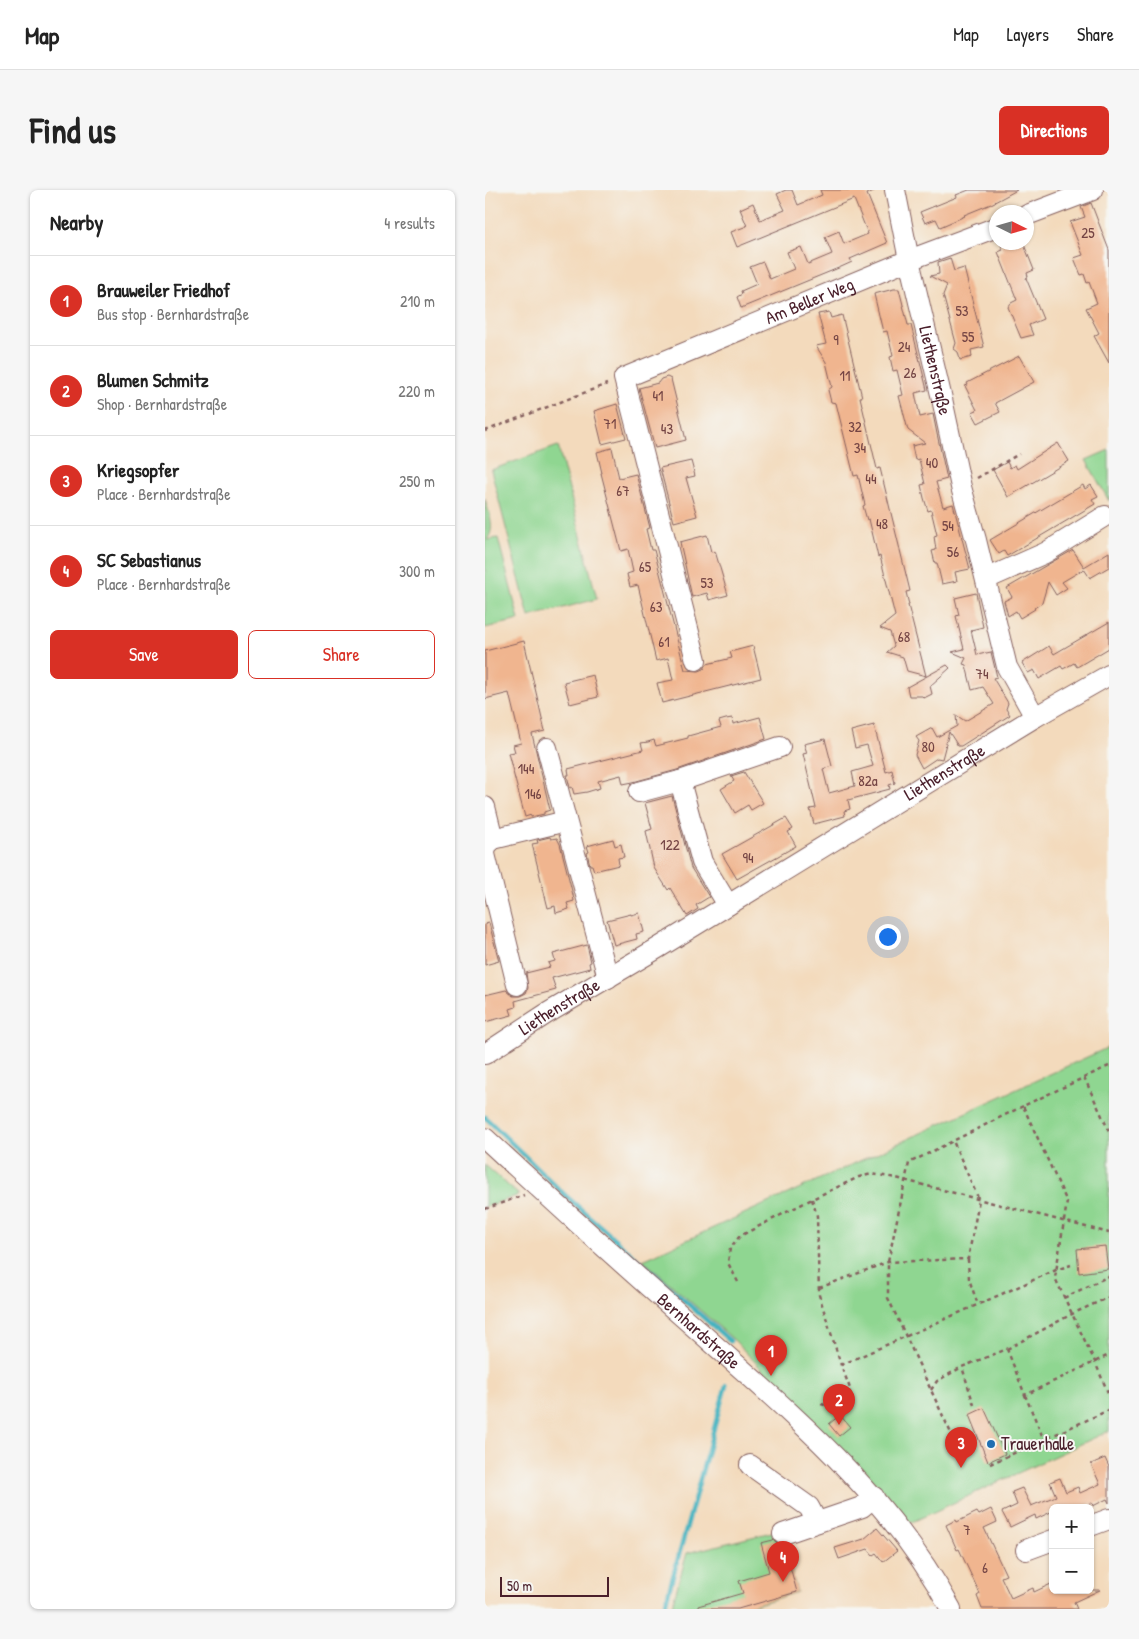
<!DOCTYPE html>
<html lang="en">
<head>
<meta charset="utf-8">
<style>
	body { margin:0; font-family:"Patrick Hand",sans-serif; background:#f6f6f6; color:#222 }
	.controls { position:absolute; right:15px; bottom:15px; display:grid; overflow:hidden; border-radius:8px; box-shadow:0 1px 4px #0004 }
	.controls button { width:45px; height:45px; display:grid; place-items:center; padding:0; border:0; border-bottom:1px solid #e0e0e0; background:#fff; color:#222; font:25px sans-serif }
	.compass { position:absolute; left:504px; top:15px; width:45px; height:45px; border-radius:50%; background:#fff; box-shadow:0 1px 4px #0004; rotate:95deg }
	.scale { position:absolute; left:15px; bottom:12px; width:109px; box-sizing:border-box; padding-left:5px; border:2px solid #4a1f2b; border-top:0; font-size:14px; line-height:18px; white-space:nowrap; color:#4a1f2b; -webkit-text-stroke:4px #f6f6f2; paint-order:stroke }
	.you { position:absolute; left:402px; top:746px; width:18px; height:18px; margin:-12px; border:4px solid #fff; border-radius:50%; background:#1a73e8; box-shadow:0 0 0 8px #1a73e833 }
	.badge { display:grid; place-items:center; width:32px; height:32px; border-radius:50%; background:#d93025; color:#fff; font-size:16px; font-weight:700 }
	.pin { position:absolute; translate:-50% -41px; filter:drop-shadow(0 1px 2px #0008) }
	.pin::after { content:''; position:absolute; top:26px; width:18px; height:15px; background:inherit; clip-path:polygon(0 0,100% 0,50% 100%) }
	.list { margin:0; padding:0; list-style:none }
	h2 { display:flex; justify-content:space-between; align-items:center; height:65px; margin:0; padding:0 20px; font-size:21px }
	h2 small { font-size:16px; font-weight:400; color:#767676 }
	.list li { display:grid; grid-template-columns:32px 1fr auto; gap:15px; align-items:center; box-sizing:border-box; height:90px; padding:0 20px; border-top:1px solid #e0e0e0 }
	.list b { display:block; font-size:19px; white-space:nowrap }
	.list p { margin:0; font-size:16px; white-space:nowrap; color:#767676 }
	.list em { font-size:16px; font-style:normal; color:#767676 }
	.actions { display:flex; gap:10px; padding:15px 20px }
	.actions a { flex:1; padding:11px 0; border:1px solid #d93025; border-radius:8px; text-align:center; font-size:18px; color:#d93025 }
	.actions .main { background:#d93025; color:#fff }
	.map { position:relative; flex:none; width:624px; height:1419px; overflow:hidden; border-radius:8px }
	header { display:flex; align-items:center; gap:30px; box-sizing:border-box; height:70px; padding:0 25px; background:#fff; border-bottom:1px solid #e0e0e0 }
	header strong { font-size:24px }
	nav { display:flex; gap:28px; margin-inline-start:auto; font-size:18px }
	.intro { display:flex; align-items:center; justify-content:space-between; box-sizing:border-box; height:120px; padding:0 30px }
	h1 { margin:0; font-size:35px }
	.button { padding:12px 22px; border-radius:8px; background:#d93025; color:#fff; font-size:18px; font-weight:700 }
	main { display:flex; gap:30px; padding:0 30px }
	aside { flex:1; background:#fff; border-radius:8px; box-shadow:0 1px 4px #0004 }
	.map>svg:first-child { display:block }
</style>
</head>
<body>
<header>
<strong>Map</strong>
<nav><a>Map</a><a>Layers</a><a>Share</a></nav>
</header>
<div class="intro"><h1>Find us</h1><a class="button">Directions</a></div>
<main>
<aside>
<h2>Nearby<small>4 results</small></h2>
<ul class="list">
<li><span class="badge">1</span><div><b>Brauweiler Friedhof</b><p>Bus stop · Bernhardstraße</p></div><em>210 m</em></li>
<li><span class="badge">2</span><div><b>Blumen Schmitz</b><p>Shop · Bernhardstraße</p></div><em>220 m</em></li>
<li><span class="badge">3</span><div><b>Kriegsopfer</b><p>Place · Bernhardstraße</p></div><em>250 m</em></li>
<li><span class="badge">4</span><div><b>SC Sebastianus</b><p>Place · Bernhardstraße</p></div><em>300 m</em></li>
</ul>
<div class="actions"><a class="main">Save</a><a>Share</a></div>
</aside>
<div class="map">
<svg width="624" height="1419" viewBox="0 0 624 1419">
	<rect width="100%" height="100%" fill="#f6f6f2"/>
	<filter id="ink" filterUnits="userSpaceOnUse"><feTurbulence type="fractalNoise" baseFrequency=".02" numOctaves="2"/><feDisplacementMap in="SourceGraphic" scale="10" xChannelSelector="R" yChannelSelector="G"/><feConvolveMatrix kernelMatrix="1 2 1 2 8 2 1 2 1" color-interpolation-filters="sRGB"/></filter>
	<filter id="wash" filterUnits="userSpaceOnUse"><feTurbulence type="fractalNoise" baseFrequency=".0096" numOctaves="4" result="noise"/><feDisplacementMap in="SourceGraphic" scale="20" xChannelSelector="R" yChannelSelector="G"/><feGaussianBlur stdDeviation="1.12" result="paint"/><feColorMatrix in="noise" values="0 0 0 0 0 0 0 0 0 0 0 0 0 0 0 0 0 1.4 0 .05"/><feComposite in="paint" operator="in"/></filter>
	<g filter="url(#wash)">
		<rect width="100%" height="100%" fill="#f3dabc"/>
		<g fill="#8fd691" stroke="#6c7a5e">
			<polygon points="73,256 112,409 44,427 6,280"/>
			<polygon points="624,260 624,311 601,270"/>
			<path d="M0,309C4,323 11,338 2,350L13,348L34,430L0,438Z"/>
			<polygon points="624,857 624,1241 425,1333 400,1303 313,1217 250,1151 158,1070"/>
			<polygon points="0,975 34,1005 0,1017"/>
			<polygon points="295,1340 312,1402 257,1419 186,1419 202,1363"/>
		</g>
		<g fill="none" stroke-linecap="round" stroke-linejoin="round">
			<g stroke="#45b3c0" stroke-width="4.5">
				<polyline points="0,927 81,1006 245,1151"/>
				<polyline points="179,1419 241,1195"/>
			</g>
		</g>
		<g id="blocks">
			<g fill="#f0b58f">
				<polygon points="301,0 307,0 313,15 337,5 335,0 391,0 382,4 402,53 365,69 367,72 356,77 256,118 252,107 257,104 256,101 272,94 265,77 278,72 285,89 309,79 302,62 316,57 323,74 347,64 340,47 354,41 359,54 383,44 369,9 252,57 246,42 262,36 255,19 268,13 275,30 300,20 292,4"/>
				<polygon points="484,0 532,0 506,14 479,25 480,26 455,37 451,29 440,33 435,22 472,7 471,5"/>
				<polygon points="606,13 624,60 624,173 609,146 614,143 601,118 612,113 604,92 602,93 599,84 596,85 589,68 598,65 585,32 600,27 596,17"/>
				<polygon points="523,52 538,52 549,80 542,83 543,87 541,88 558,129 544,135 548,145 536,148 523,117 526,113 532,110 513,62 518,60 516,55"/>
				<polygon points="465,68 469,81 479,78 499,157 486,160 487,167 475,170 473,162 469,159 471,153 458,105 462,95 445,86 454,84 453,72"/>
				<polygon points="409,99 414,99 423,135 426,135 442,200 430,203 435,227 448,224 452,244 462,289 451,292 458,317 468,314 485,379 470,382 472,391 457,394 452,373 450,373 447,361 451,360 449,346 452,345 446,320 443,321 439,308 436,295 440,294 434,269 430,270 427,256 440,253 423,240 414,206 418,205 412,180 408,181 405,167 408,166 402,141 398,142 389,104"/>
				<polygon points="344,122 346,128 357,125 377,207 375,207 392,279 395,278 425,401 421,402 424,415 423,415 441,486 422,481 418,467 402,462 409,456 405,442 395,438 410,426 395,366 393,367 384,329 382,330 378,316 380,315 373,285 369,286 351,213 346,212 343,200 347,197 341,172 331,156 341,154 333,124"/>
				<polygon points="534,166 549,192 510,213 515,222 493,233 487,222 492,220 480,196 483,195 482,193"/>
				<polygon points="182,187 186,189 201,250 170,258 154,198 173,193 176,189"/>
				<polygon points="132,214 141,248 117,254 109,221"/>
				<polygon points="573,253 584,271 523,307 508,280 522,272 525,278 530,275 532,279"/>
				<polygon points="127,258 134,288 151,284 165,338 161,339 166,360 169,360 200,480 214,481 219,479 222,474 247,468 245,462 268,456 276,488 177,513 172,493 188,490 183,468 171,471 153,395 145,397 142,384 148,382 143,359 136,361 116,283 117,283 112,262"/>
				<polygon points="206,271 210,286 201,288 212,326 189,332 175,278"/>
				<polygon points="598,295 600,299 606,295 613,306 607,309 610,314 522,366 519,361 514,364 505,350"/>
				<polygon points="222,345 226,362 230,361 243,405 224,410 222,403 207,407 195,352"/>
				<polygon points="588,360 599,377 624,362 624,377 605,388 599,379 577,392 582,398 571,405 563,392 557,413 549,418 550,419 535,428 531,421 523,426 519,411 527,407 522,398"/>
				<polygon points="491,403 498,437 486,440 492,465 506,462 512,487 508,488 523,513 521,519 525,525 476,556 473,556 464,542 457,569 452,568 437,578 430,565 434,551 431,547 447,538 452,547 472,536 471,525 480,531 509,514 498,497 487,500 481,475 478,474 481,468 467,462 479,459 471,426 474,425 470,408"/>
				<polygon points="624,432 624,458 592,477 589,473 578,479 576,476 554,489 549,480 543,483 537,473 564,456 569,464"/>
				<polygon points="39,451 60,541 47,544 65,620 59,622 59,624 46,627 46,625 40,627 23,563 30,562 28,555 36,553 24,503 0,509 0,461"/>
				<polygon points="462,475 465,478 445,496 447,504 439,508 437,506 424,506 422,497"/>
				<polygon points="108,485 113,507 85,514 79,492"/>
				<polygon points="275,527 281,549 192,580 148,592 138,594 136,585 113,591 115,598 102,602 89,604 87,597 85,598 82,585 84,585 83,579 158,560 156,553 163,552 169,550 171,556 203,548 203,546 236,537 234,531 241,529 247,528 248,534"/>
				<polygon points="389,535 401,582 407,580 410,593 404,595 405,599 363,610 365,619 359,621 360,626 329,634 325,619 331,618 318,564 322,563 319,554 340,549 347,576 338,579 344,603 370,596 367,582 388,576 382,555 370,558 366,541"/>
				<polygon points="259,582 278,613 266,620 263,615 250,623 236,599 249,591 246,586"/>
				<polygon points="187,606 206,678 224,707 211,715 213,719 202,726 185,698 183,700 169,678 161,641 167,639 160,613"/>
				<polygon points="301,628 308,639 303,642 311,656 252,689 237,664"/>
				<polygon points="65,647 66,649 72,648 75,654 88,705 89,711 82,713 84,719 71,723 70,716 63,718 47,654 53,653 52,650"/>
				<polygon points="128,649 130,656 136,654 139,667 133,668 134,675 109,681 107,675 105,675 102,663 104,662 102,656"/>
				<polygon points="154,723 159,742 151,744 152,749 129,755 122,730 146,724 146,725"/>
				<polygon points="4,733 14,771 0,775 0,734"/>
				<polygon points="102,755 106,772 104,773 105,778 67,788 71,800 30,811 31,817 25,819 27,825 0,832 0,805 21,800 28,806 35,806 41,803 43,798 41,783 65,777 63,773 70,771 68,764"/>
				<polygon points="620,1056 623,1079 594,1083 592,1059"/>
				<polygon points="499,1218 520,1264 503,1272 484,1225"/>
				<polygon points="355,1225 365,1237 354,1246 344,1234"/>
				<polygon points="620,1268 624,1277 624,1313 622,1309 608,1316 607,1313 596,1318 568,1318 568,1321 551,1329 550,1325 525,1337 517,1322 532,1315 527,1302 537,1298 546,1316 571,1306 565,1292 575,1288 581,1302 593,1297 595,1303 615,1294 606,1274"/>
				<polygon points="506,1319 512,1332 499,1338 521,1385 516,1387 526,1408 548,1398 549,1402 566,1394 568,1400 615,1400 589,1412 592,1419 497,1419 492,1406 495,1404 474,1359 472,1360 461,1335 471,1330 472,1332 492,1322 494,1325"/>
				<polygon points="392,1338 412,1361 398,1372 391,1363 388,1365 383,1359 354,1369 350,1358 379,1349"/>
				<polygon points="288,1350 291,1353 299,1355 312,1402 253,1419 214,1419 213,1416 258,1403 254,1391 284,1382 276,1353"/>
			</g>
		</g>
	</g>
	<g filter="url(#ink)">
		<use href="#blocks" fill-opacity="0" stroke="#85605e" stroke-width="1"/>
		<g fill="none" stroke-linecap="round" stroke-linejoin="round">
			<defs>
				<g id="minor">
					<path id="s1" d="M410,0L424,70L457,209L476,297L491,350L522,477L550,527"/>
					<polyline points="542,25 608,0"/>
					<polyline points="501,389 560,363 620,326"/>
					<path id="s2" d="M211,470L139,188L424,70L512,37"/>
					<polyline points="62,558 123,788"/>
					<polyline points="154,602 195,591"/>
					<polyline points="0,617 8,649 1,656 0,664 32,795"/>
					<polyline points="8,649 81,631"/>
					<polyline points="243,715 217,672 195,591 295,557"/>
					<path id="s3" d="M0,864L61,824L173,758L550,527L624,485"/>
					<path id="s4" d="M0,948C71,1014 143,1079 216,1143C310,1227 405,1306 466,1419"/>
					<polyline points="265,1275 324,1317 332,1332"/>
					<polyline points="605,1336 624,1329"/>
					<polyline points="298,1344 377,1317 389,1307"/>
					<polyline points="541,1360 568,1350"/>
				</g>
			</defs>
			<use href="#minor" stroke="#85605e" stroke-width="22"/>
			<g stroke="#85605e" stroke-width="2.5" stroke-dasharray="4 4" stroke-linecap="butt">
				<polyline points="0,241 122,194"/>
				<polyline points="492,288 534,264"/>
				<polyline points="624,876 538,916 582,1012 570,1088 610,1172 624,1205"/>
				<polyline points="599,887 624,941"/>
				<polyline points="327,1009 332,1026 334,1105 356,1175"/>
				<polyline points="0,1019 39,1005"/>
				<polyline points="483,1069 484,1089 493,1115"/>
				<polyline points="253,1092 243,1073 245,1058 255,1046 327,1009 374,987 387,984 411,988 624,1043"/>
				<polyline points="334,1098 403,1072 483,1069 494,1010 468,951"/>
				<polyline points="579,1108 624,1086"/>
				<polyline points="522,1159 587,1124 624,1107"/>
				<polyline points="446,1200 452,1191 477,1177"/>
				<polyline points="540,1205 559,1250"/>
				<polyline points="336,1214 348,1217 366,1201 356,1175 571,1080 586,1075"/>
				<polyline points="489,1215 477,1177 522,1159 540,1205 624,1165"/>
				<polyline points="472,1256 403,1108 403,1072 424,973 538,916"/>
				<polyline points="505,1274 624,1220"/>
			</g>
			<use href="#minor" stroke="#fff" stroke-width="20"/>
		</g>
	</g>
	<circle fill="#1f6fb2" stroke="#f6f6f2" stroke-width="2" cx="506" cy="1254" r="5"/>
	<g text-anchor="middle" stroke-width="4" stroke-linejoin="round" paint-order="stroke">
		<g font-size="15" fill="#744444">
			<text x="603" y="48">25</text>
			<text x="477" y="126">53</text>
			<text x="483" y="152">55</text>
			<text x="351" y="155">9</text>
			<text x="419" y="162">24</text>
			<text x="425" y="188">26</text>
			<text x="360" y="191">11</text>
			<text x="173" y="211">41</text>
			<text x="125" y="239">71</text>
			<text x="370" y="242">32</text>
			<text x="182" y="244">43</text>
			<text x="375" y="263">34</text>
			<text x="447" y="278">40</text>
			<text x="386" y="294">44</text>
			<text x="138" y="306">67</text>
			<text x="397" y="339">48</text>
			<text x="463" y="341">54</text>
			<text x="468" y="367">56</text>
			<text x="160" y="382">65</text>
			<text x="222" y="398">53</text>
			<text x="171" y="422">63</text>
			<text x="419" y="452">68</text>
			<text x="179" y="457">61</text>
			<text x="497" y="489">74</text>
			<text x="443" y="562">80</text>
			<text x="41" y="584">144</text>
			<text x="383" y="596">82a</text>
			<text x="48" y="609">146</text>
			<text x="185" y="660">122</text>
			<text x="263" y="673">94</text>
			<text x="482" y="1345">7</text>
			<text x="500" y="1383">6</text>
		</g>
		<g font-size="18" fill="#4a1f2b" stroke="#f6f6f2">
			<text dy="6" stroke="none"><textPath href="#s2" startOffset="492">Am Beller Weg</textPath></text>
			<text dy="6" stroke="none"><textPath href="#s1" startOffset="185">Liethenstraße</textPath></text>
			<text dy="6" stroke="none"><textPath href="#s3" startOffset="539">Liethenstraße</textPath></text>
			<text dy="6" stroke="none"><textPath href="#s3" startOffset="88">Liethenstraße</textPath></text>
			<text dy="6" stroke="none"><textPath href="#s4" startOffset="288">Bernhardstraße</textPath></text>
		</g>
		<g font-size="18" fill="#4a1f2b" stroke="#f6f6f2" text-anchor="start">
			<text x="516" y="1260">Trauerhalle</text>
		</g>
	</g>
</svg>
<div class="controls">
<button>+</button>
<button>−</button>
</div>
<svg class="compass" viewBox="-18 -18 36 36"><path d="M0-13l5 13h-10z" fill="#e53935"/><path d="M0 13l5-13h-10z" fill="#767676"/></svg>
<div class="scale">50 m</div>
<div class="you"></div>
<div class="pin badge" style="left:286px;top:1186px">1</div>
<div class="pin badge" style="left:354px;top:1235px">2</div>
<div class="pin badge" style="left:476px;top:1278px">3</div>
<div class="pin badge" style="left:298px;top:1392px">4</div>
</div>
</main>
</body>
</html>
